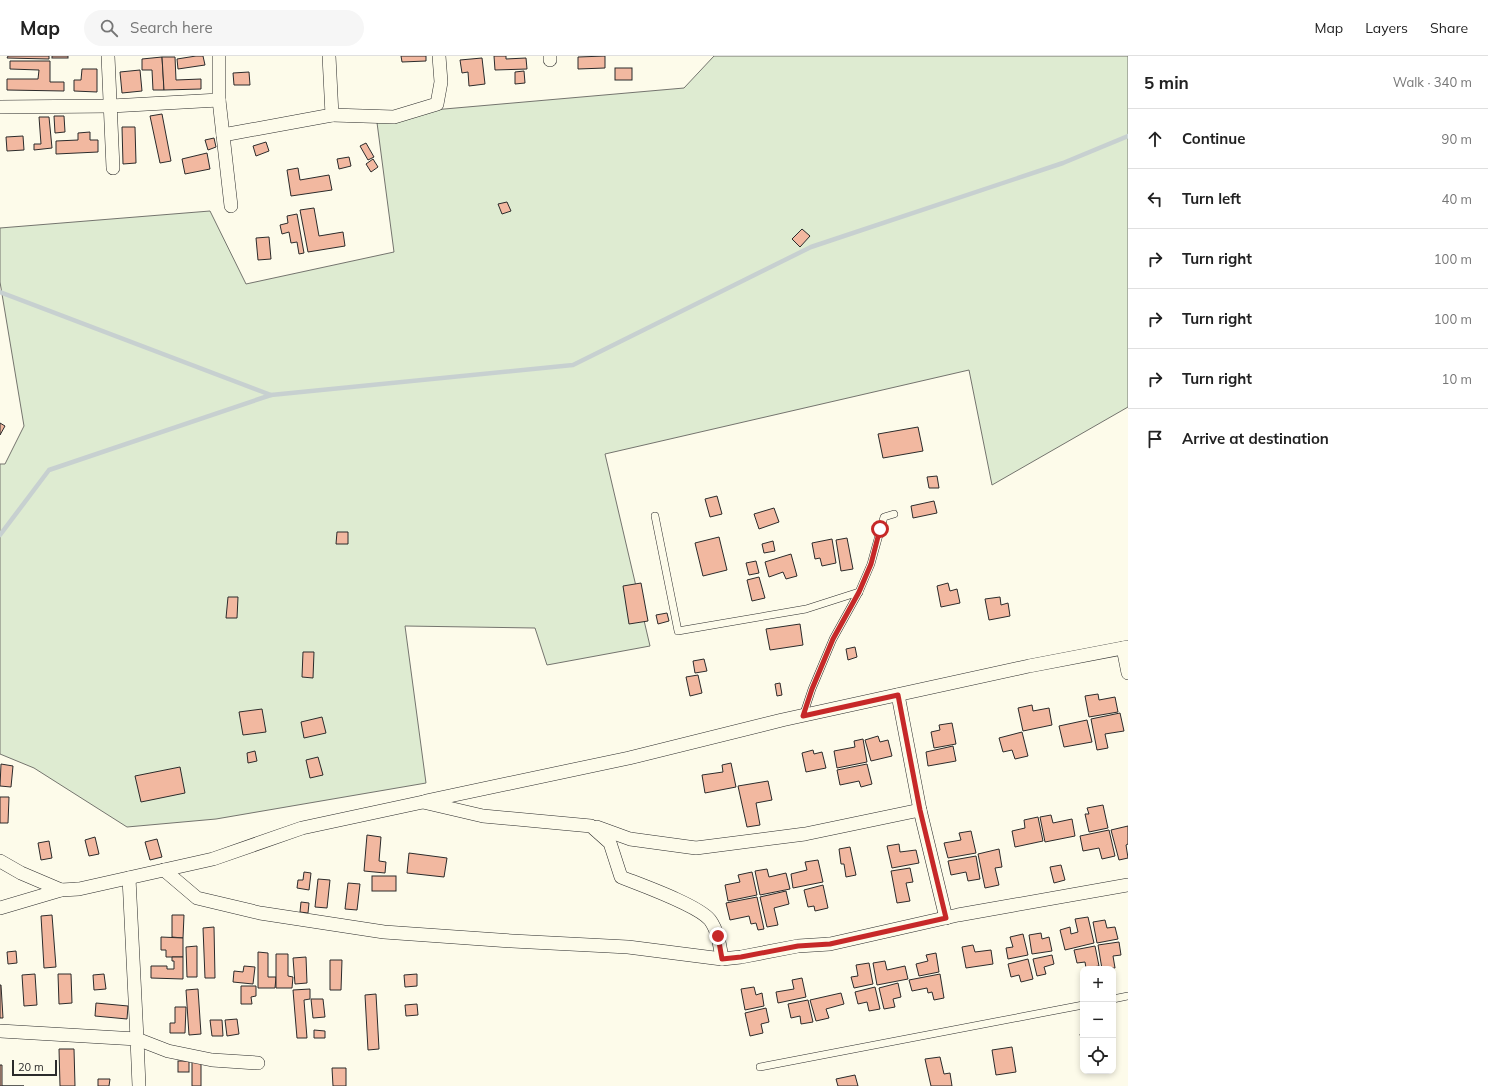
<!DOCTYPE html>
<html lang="en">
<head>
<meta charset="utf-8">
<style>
	body { margin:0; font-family:Mulish,sans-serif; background:#f6f6f6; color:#222 }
	.controls { position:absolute; right:12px; bottom:12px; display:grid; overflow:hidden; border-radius:8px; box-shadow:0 2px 6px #0003 }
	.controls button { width:36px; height:36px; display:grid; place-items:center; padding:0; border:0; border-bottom:1px solid #e0e0e0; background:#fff; color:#222; font:20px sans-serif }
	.scale { position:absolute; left:12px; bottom:10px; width:45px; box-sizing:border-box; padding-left:4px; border:2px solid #2b2b2b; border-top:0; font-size:11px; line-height:14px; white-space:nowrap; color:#2b2b2b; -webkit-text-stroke:3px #fdfbea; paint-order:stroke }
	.stop { position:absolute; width:12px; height:12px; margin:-9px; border:3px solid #c62828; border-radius:50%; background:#fff }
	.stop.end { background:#c62828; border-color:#fff; box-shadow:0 1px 4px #0008 }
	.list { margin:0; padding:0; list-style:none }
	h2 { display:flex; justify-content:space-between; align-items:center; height:52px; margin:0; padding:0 16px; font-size:17px }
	h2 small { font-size:13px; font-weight:400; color:#767676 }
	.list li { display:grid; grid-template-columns:26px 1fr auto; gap:12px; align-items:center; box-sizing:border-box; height:60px; padding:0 16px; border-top:1px solid #e0e0e0 }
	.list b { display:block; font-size:15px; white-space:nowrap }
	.list em { font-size:13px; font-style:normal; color:#767676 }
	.icon { flex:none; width:22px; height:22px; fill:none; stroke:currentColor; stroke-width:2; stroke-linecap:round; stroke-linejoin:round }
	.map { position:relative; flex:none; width:1128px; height:1030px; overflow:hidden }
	header { display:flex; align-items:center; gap:24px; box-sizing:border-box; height:56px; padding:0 20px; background:#fff; border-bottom:1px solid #e0e0e0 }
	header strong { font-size:19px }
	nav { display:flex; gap:22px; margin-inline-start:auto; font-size:14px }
	.search { width:280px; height:36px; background:#f6f6f6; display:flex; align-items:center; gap:10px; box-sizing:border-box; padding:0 14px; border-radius:22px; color:#767676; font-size:15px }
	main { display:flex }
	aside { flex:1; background:#fff }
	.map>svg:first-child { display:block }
</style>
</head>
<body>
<header>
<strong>Map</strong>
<div class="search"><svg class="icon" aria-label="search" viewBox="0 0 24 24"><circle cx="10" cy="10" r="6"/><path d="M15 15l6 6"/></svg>Search here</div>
<nav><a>Map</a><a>Layers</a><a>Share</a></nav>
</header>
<main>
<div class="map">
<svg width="1128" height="1030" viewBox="0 0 1128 1030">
	<rect width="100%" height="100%" fill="#fdfbea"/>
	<polygon fill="#deebd1" stroke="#74746e" points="714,0 1128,0 1128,351 992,429 969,314 605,398 650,590 547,609 535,572 405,570 426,727 216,763 127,771 34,712 0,698 0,408 5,408 24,370 0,226 0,172 210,155 246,228 394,196 376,59 684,32"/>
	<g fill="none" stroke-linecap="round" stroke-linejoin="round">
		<g stroke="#c7d0d0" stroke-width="4.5">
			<polyline points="0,236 271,339"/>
			<polyline points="0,479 49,414 271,339 573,309 811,191 1063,107 1128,80"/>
		</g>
	</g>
	<g fill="#f2b8a0" stroke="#2b2b2b">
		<polygon points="8,0 49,0 49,3 7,2"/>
		<rect x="52" y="0" width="16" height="2"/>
		<polygon points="196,0 203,0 205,9 178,13 177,3"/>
		<polygon points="401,0 426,0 426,5 402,6"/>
		<polygon points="494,0 506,0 506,3 526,2 527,13 495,14"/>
		<polygon points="605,0 605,12 578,13 578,1"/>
		<polygon points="162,1 164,34 153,34 152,14 142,14 142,3"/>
		<polygon points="162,1 175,1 176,24 201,23 201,33 164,34"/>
		<polygon points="482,2 485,28 469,30 468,16 462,17 460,4"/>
		<polygon points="10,5 50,5 50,26 64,26 64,35 7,34 7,23 38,23 39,14 10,13"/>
		<rect x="615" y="12" width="17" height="12"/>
		<polygon points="82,13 97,13 97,36 74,35 74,24 81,24"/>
		<polygon points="140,14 142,35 122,37 120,16"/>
		<polygon points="524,15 525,27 515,28 515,16"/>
		<polygon points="249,16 250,29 234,29 233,17"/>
		<polygon points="162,58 171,105 160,107 150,60"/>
		<polygon points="54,60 64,60 65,76 55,77"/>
		<polygon points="39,61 49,61 52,92 34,94 34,88 41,88"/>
		<polygon points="122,71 135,71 136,107 123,108"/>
		<polygon points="90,76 90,84 98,84 98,96 56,98 56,85 78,84 78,77"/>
		<polygon points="23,80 24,94 7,95 6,81"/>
		<polygon points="214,82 216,91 208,94 205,84"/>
		<polygon points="266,86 269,95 256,100 253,90"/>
		<polygon points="366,87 374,101 368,104 360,90"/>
		<polygon points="207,97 210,113 185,118 182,103"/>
		<polygon points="349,101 351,110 339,113 337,103"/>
		<polygon points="373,103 378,111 371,116 366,108"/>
		<polygon points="298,112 300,124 329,119 332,134 291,140 287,114"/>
		<polygon points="507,146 511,155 502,158 498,148"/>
		<polygon points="314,152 319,180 343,176 345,190 308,196 300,154"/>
		<polygon points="297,158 304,197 299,198 297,186 291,187 289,176 282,178 280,169 288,167 287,160"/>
		<polygon points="802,173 810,180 800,191 792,183"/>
		<polygon points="269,181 271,203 258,204 256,182"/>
		<polygon points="0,367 5,370 0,379"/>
		<polygon points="918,371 923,395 883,402 878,378"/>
		<polygon points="937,420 939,432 929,432 927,421"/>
		<polygon points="717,440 722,458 710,461 705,443"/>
		<polygon points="934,445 937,457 913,462 911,450"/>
		<polygon points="774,452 779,466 759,473 754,458"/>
		<polygon points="337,476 348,476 348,488 336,488"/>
		<polygon points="719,481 727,514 703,520 695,487"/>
		<polygon points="847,482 853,513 841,515 836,484"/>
		<polygon points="832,483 836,507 822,510 820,502 815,503 812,487"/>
		<polygon points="773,485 775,495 764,497 762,488"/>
		<polygon points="791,498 797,520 786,523 783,516 769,521 765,506"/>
		<polygon points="756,505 759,517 749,519 746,507"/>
		<polygon points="759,521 765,542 752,545 747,524"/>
		<polygon points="641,527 648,565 629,568 623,530"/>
		<polygon points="948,527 950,535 957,533 960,547 941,551 937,530"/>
		<polygon points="228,541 238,541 237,562 226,562"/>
		<polygon points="1000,541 1001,549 1008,547 1010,560 989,564 985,543"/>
		<polygon points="667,557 669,565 658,568 656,559"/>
		<polygon points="800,568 803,589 770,594 766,573"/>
		<polygon points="855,591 857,601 848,604 846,593"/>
		<polygon points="303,596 314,596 313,622 302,621"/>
		<polygon points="704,603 707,615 695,617 693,605"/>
		<polygon points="698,619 702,637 690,640 686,621"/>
		<polygon points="780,627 782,639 777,640 775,628"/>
		<polygon points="1098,638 1099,644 1115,641 1118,656 1089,661 1085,640"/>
		<polygon points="1032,649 1033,655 1049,652 1052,669 1023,675 1018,652"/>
		<polygon points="262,653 266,676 243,679 239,656"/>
		<polygon points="1120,657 1124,675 1105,678 1108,692 1097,694 1091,663"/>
		<polygon points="322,661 326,677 304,682 301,666"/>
		<polygon points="1087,664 1092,686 1064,691 1059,670"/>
		<polygon points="952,667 956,688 934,692 931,676 940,674 939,669"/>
		<polygon points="1022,676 1028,700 1015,703 1012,694 1003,696 999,682"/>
		<polygon points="878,680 880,686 888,684 892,700 871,705 865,684"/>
		<polygon points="863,683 867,706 837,712 834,695 855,691 854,685"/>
		<polygon points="953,690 956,705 928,710 926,696"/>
		<polygon points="813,694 814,698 822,696 826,712 806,716 802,697"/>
		<polygon points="255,695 257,705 248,707 247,697"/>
		<polygon points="318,701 323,719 310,722 306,704"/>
		<polygon points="731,707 736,731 705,737 702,719 723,716 722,709"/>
		<polygon points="1,708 13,710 11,731 0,730"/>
		<polygon points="867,708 872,728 861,731 859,725 840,729 837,714"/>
		<polygon points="180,711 185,737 141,746 135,720"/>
		<polygon points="768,725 772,744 756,747 760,769 747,771 738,730"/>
		<polygon points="0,741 9,741 8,767 0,767"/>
		<polygon points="1103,749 1108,772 1089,776 1085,758 1089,758 1087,752"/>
		<polygon points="1051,759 1053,767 1072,763 1075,780 1045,786 1040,761"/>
		<polygon points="1038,761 1043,785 1015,791 1012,775 1025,772 1024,764"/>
		<polygon points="1128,770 1128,788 1126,789 1128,802 1119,804 1111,774"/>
		<polygon points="1109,774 1115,800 1102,803 1099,792 1083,795 1080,780"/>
		<polygon points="971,775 976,797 948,802 944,787 961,784 959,777"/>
		<polygon points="367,779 381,781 379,805 386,806 385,817 364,815"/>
		<polygon points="95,781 99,798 89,800 85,784"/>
		<polygon points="157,783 162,801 150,804 145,786"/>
		<polygon points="49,785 52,802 41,804 38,787"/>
		<polygon points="899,788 900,796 916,794 919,807 892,812 887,790"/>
		<polygon points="850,791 856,819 846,821 844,808 841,808 839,793"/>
		<polygon points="999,793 1002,811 995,812 999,829 985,832 978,798"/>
		<polygon points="409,797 447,802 444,821 407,817"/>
		<polygon points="976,800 980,823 968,825 966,816 951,819 948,805"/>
		<polygon points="818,804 823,826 793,832 791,818 807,814 805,806"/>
		<polygon points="1061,809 1065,824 1054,827 1050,811"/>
		<polygon points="910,812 913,826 906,827 910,845 897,847 891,815"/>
		<polygon points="767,813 769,821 786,817 790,833 760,839 755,815"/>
		<polygon points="304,816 311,817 309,834 297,832 298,824 303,824"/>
		<polygon points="752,816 757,839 728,845 725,829 740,826 738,819"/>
		<rect x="372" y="820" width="24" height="15"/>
		<polygon points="318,823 330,824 327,852 315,851"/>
		<polygon points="348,827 360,828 357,854 345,853"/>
		<polygon points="823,829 828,852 815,855 814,850 808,851 804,834"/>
		<polygon points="786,835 789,848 774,852 778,869 767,871 760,841"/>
		<polygon points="757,841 764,873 758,874 756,867 751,868 749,860 730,864 726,847"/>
		<polygon points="301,846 309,847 308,857 300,856"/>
		<polygon points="52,859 56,911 44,912 41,860"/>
		<polygon points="172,859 184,859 183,882 172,881"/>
		<polygon points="1088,861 1094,887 1065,894 1060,874 1070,871 1071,878 1078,876 1075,863"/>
		<polygon points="1105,864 1107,872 1115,871 1118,883 1097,887 1093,866"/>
		<polygon points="214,871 215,922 205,922 203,872"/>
		<polygon points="1041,877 1042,883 1049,881 1052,895 1032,898 1029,879"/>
		<polygon points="1023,878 1028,899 1008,903 1006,892 1013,891 1010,881"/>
		<polygon points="161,881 183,882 183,901 166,901 166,894 161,894"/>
		<polygon points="1119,886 1121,899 1113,900 1115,912 1102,913 1098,889"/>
		<polygon points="973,889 975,896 991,894 993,908 966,912 962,891"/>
		<polygon points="197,890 197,921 187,921 186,891"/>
		<polygon points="1095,890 1099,910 1086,912 1085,906 1077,907 1074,894"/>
		<polygon points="16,895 17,907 8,908 7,896"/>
		<polygon points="258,896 268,897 268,921 276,921 275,932 258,932"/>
		<polygon points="936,897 939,916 919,920 916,908 928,905 926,899"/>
		<polygon points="276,898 288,898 288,920 293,921 292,932 276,932"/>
		<polygon points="1052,899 1054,908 1044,911 1046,918 1037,920 1033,903"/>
		<polygon points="172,901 183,901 183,923 151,922 151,910 167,910 167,913 174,913 174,905 172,905"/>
		<polygon points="306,901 307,927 295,928 293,902"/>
		<polygon points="1028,903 1033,923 1021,926 1019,919 1011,921 1008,908"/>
		<polygon points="330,904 342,904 341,934 330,934"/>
		<polygon points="885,905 887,914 905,910 908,923 877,929 873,907"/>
		<polygon points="869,907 873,928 854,932 851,921 858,920 856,909"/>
		<polygon points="244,910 255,911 253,928 233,926 234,915 243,916"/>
		<polygon points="35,918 37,949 24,950 22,919"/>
		<polygon points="58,918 71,918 72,947 59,948"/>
		<polygon points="104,918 106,933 94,934 93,919"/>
		<polygon points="417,918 417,930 405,931 404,919"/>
		<polygon points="940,918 944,942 934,944 932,936 928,937 927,932 912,935 909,924"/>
		<polygon points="802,922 806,941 778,947 776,936 794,933 792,924"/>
		<polygon points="898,927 901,941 893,943 895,951 884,953 879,932"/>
		<polygon points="0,929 1,929 3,962 0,962"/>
		<polygon points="241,930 256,930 256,940 251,941 252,948 241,948"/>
		<polygon points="754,931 756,939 762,937 764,950 745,954 741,933"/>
		<polygon points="875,931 880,953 869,955 867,946 858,948 855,936"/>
		<polygon points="198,933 201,978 189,979 186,934"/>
		<polygon points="310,933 310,943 304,944 307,982 297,982 293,934"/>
		<polygon points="841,937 844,948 826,953 829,962 816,965 810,944"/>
		<polygon points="376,938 379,993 368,994 365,939"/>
		<polygon points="311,943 323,943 325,961 313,962"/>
		<polygon points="808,944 813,966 801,968 800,960 791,962 788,948"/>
		<polygon points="96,947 128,950 127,963 95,960"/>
		<polygon points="417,948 418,959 406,960 405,949"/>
		<polygon points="175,951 186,951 185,977 170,977 170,967 175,967"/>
		<polygon points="766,952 769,966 761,968 763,977 750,980 745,957"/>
		<polygon points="237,963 239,978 227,980 225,964"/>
		<polygon points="210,964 222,964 223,980 212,980"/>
		<polygon points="314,974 325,975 325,982 314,982"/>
		<polygon points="1080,978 1083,978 1083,992"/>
		<polygon points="1012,991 1016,1016 996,1019 992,994"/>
		<polygon points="59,993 74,993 75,1030 60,1030"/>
		<polygon points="940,1001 944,1018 950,1017 952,1030 931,1030 925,1003"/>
		<rect x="178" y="1005" width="11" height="11"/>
		<rect x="192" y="1005" width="9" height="25"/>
		<polygon points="0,1009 2,1009 2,1030 24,1030 0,1030"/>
		<polygon points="332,1012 346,1012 346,1030 333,1030"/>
		<polygon points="855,1019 858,1030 838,1030 836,1023"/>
		<polygon points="98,1023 110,1023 109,1030 98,1030"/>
	</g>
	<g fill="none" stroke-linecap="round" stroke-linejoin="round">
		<defs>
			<g id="lane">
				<polyline points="655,460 678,575 806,553 859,536"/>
				<polyline points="803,660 812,633 833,583 859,536 871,508 884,461 894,458"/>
				<polyline points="1113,943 1128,940"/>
				<polyline points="760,1011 1083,949"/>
			</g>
			<g id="street">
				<polyline points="108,0 113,112"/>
				<polyline points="550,0 550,4"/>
				<polyline points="219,44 231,150"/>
				<polyline points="0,51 111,50 219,44 219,0"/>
				<polyline points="332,59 394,61 437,48 441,26 439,0"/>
				<polyline points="223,79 332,59 329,0"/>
				<polyline points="1123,592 1128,617"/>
				<polyline points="898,639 920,754 946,862"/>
				<polyline points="426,745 629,702 782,664 1029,610 1128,591"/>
				<polyline points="597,771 630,783 696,792 805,778 920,754"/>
				<polyline points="0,805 21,817 61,834"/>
				<polyline points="164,814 197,842 260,857 384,876 512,885 628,891 722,903"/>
				<polyline points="129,822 137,983 168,995 212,1004 258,1007"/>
				<path d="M0,852L61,834L79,833L213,803L302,772L423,746L483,760L591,770L610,787L621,821C641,829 698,849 710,864C718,875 720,890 722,903L741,901L798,890L830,888L958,859L1128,829"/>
				<polyline points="0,975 137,983 139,1030"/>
			</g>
		</defs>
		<use href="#lane" stroke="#2b2b2b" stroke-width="8"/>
		<use href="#street" stroke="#2b2b2b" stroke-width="14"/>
		<use href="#lane" stroke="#fdfbea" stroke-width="7"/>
		<use href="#street" stroke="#fdfbea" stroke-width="13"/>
	</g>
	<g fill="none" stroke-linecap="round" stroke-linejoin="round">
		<polyline stroke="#c62828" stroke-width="5" points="718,880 722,903 741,901 798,890 830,888 946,862 920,754 898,639 803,660 812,633 833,583 859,536 871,508 880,473"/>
	</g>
</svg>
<div class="controls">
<button>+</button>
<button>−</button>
<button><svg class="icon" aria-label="locate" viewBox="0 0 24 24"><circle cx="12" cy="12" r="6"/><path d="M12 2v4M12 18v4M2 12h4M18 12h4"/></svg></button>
</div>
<div class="scale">20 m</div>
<div class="stop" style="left:880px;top:473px"></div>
<div class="stop end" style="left:718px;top:880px"></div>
</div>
<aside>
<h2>5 min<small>Walk · 340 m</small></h2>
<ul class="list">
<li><svg class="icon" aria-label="ahead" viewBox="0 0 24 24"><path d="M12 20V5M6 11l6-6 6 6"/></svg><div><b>Continue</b></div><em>90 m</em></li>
<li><svg class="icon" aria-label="left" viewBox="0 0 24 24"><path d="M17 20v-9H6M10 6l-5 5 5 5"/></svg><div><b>Turn left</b></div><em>40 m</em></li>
<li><svg class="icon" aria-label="right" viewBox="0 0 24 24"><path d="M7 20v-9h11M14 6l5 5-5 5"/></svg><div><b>Turn right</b></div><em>100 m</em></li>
<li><svg class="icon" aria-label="right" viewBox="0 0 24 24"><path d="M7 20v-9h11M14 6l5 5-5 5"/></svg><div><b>Turn right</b></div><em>100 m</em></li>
<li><svg class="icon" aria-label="right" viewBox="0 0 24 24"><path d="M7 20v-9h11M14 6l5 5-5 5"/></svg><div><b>Turn right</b></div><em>10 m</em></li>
<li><svg class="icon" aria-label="arrive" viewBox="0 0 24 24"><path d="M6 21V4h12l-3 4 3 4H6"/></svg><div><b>Arrive at destination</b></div></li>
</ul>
</aside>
</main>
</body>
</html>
